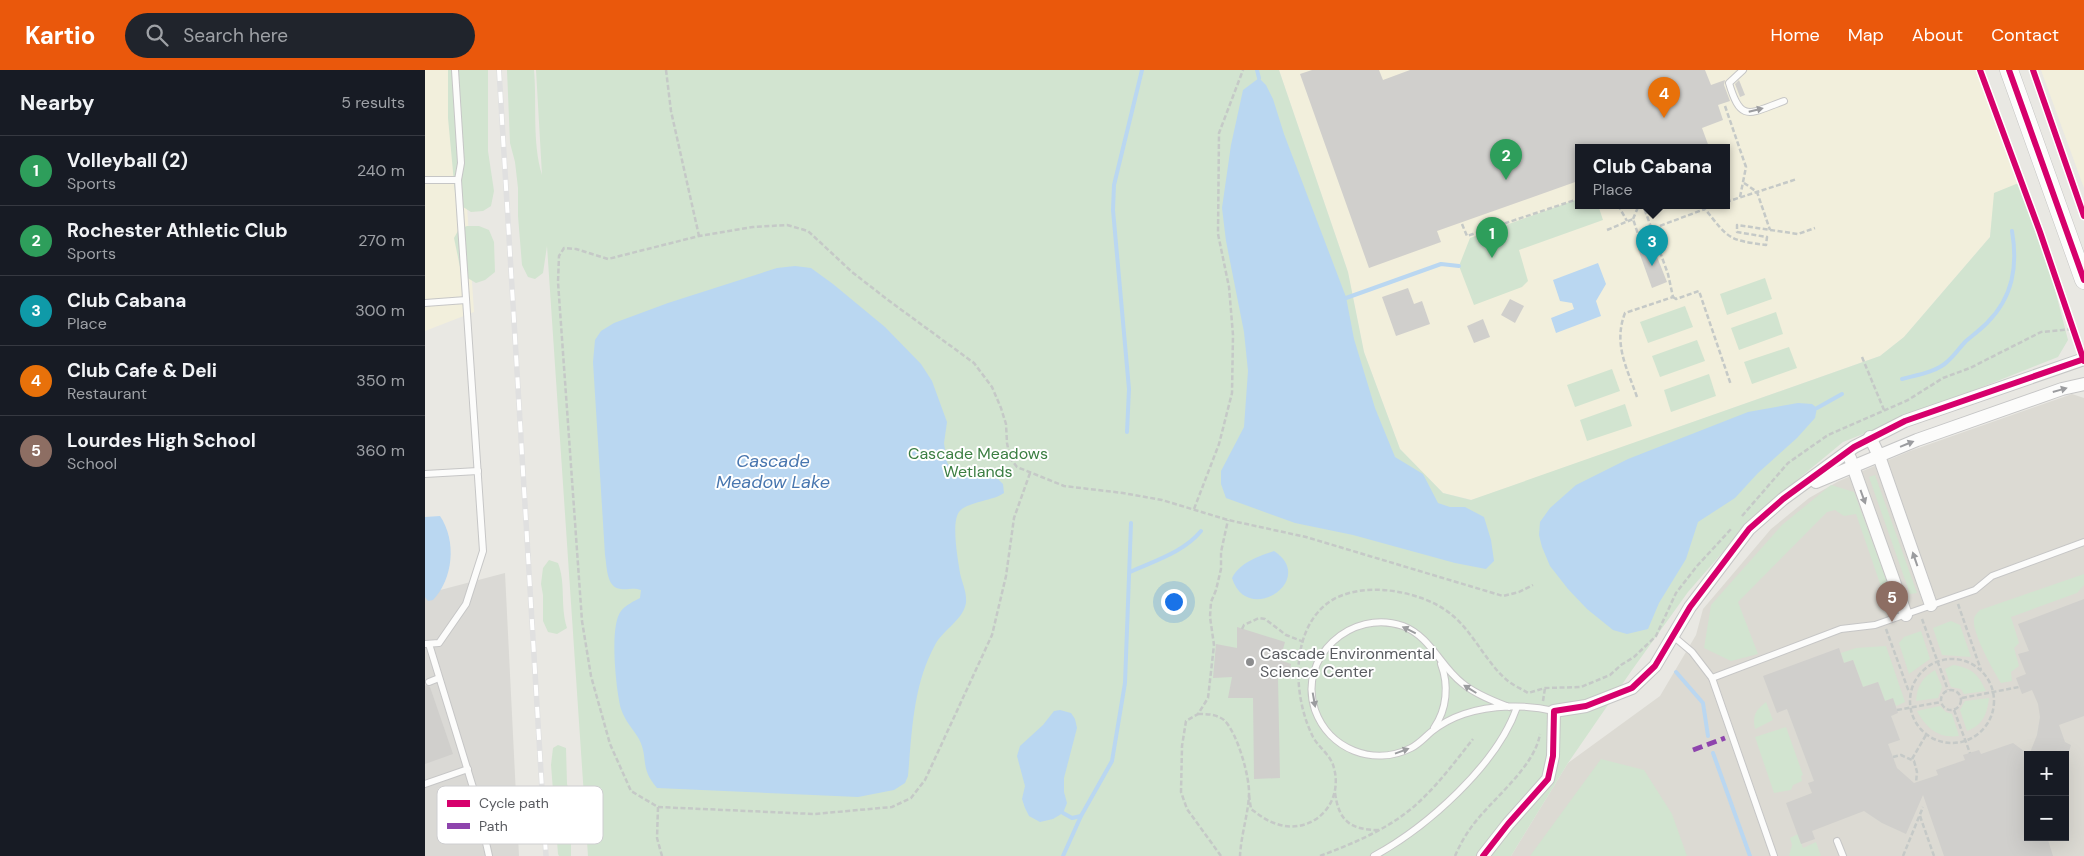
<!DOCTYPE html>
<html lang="en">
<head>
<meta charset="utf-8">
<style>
	body { margin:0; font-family:"DM Sans",sans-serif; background:#20242c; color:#f1f3f6 }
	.controls { position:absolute; right:15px; bottom:15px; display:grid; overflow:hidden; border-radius:0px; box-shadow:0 5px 20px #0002 }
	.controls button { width:45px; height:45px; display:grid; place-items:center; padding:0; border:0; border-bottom:1px solid #363941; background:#171b24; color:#f1f3f6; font:25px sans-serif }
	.you { position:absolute; left:748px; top:531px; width:18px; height:18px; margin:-12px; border:4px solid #fff; border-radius:50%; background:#1a73e8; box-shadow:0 0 0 8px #1a73e833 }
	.badge { display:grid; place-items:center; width:32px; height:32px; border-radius:50%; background:#ea580c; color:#fff; font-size:16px; font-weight:700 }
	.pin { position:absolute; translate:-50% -41px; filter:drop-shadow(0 1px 2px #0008) }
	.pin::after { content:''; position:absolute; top:26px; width:18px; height:15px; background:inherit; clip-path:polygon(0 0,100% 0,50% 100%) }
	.popup { position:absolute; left:1150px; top:74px; width:155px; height:65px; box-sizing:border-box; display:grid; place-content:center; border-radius:0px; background:#171b24; filter:drop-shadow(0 1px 4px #0005); font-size:16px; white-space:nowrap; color:#9ea1a6 }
	.popup b { font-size:19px; color:#f1f3f6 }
	.popup::after { content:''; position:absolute; left:50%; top:100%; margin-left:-10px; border:10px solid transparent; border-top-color:#171b24 }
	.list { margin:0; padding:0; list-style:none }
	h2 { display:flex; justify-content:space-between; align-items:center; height:65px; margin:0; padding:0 20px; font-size:21px }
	h2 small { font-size:16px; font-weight:400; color:#9ea1a6 }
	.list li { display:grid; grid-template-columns:32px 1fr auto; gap:15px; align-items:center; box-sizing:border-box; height:70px; padding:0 20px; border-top:1px solid #363941 }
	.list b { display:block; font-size:19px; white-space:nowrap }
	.list p { margin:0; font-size:16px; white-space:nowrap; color:#9ea1a6 }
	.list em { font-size:16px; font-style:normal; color:#9ea1a6 }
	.icon { flex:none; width:28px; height:28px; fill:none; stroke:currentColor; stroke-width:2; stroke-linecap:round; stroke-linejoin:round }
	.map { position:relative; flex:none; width:1659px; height:786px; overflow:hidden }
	header { display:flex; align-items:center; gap:30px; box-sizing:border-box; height:70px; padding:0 25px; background:#ea580c; color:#fff }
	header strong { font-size:24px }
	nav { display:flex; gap:28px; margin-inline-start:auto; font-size:18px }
	.search { width:350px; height:45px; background:#20242c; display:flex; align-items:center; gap:12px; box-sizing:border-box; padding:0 18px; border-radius:28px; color:#9ea1a6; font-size:19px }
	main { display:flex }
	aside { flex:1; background:#171b24 }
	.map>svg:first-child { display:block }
</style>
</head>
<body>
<header>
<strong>Kartio</strong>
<div class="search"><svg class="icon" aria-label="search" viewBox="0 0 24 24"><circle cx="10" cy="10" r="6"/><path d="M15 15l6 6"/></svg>Search here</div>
<nav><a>Home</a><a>Map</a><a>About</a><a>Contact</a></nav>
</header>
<main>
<aside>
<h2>Nearby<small>5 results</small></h2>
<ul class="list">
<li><span class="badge" style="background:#2e9e5b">1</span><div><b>Volleyball (2)</b><p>Sports</p></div><em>240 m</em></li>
<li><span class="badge" style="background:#2e9e5b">2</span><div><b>Rochester Athletic Club</b><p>Sports</p></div><em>270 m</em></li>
<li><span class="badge" style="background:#0f9aa8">3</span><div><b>Club Cabana</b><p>Place</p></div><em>300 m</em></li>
<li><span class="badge" style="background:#e8710a">4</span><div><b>Club Cafe &amp; Deli</b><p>Restaurant</p></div><em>350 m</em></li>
<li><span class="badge" style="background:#8d6e63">5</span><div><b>Lourdes High School</b><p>School</p></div><em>360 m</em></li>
</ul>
</aside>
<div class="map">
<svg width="1659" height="786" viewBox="0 0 1659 786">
	<rect width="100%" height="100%" fill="#e9e8e3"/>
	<g fill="#f2efdc" fill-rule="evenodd">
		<polygon points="0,0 33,0 49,242 0,261"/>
		<path d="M854,0H1553L1593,114L1570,123L1565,167L1479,267L1455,286L1047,430L1018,423L975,379L939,282L923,202ZM1153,77H1301V135H1153Z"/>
		<polygon points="1616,0 1659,0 1659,118"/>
	</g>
	<polygon fill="#dad9d5" points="80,503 94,786 0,786 0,524"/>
	<path fill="#dcdad3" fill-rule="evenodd" d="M1647,324L1659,328V786H1086L1143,693L1235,626L1271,565L1278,539L1346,459L1384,428L1414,411L1485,381ZM1603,685H1640V767H1603Z"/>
	<g fill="#d2e4d0">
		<polygon points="23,0 63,0 63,81 69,121 66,136 58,141 46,142 35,135 30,123 23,48"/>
		<path d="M82,0H109C112,35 107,71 117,105L111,0H854L923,202L939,282L975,379L1018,423L1046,430L1455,286L1479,267L1565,167L1569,123L1596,112L1615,162L1643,270L1633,287L1418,372L1331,444L1263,522L1207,600L1143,693L1086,786H163L122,176L118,203L110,209L103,207L97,195L93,146V118L90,92L85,73Z"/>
		<polygon points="1153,129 1153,135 1173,135 1178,150 1094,180 1103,211 1097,217 1049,235 1034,196 1045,168"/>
		<polygon points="42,156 54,156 64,160 69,172 70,202 60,210 51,213 41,207 35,197 29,168 34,159"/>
		<polygon points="1340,208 1347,229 1302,245 1295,224"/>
		<polygon points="1260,236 1268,257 1223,273 1215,252"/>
		<polygon points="1351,242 1358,264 1314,280 1306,258"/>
		<polygon points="1272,270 1280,291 1235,307 1227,286"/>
		<polygon points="1364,277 1372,298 1327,314 1319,292"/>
		<polygon points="1187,299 1195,321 1150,337 1142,315"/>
		<polygon points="1284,304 1291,326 1246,342 1239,320"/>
		<polygon points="1200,334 1207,356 1162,371 1155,350"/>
		<polygon points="1450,405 1492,523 1485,524 1444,407"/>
		<polygon points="1406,415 1429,422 1466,523 1464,532 1457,536 1453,535 1453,531 1460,528 1431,444 1419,446 1410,440 1402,442 1313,532 1333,584 1306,591 1279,578 1286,535 1357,455"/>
		<path d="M124,490L133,493C141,513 135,536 142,558L132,564L123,562L118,551V525L116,514L118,498Z"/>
		<path d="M1659,504V515L1652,523L1586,547L1594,573L1589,578L1594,596L1586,602L1587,611L1576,613C1569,602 1547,563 1549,550C1549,546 1552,543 1555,540Z"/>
		<polygon points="1526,551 1535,555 1546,587 1517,585 1508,558"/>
		<polygon points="1496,561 1505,589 1484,604 1474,573 1479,567"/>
		<polygon points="1461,576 1480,632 1471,636 1468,629 1460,631 1453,612 1438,617 1428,590 1419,593 1416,583 1431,578"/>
		<path d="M1528,595C1547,598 1553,604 1561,621L1539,624L1536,619L1526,617L1520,599Z"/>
		<path d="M1510,600L1517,617L1513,628L1491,631C1492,616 1497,608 1510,600Z"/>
		<path d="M1564,628C1562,644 1558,655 1542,661L1535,640L1540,631Z"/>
		<path d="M1341,632L1348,650L1330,659C1327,645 1331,640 1341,632Z"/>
		<path d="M1515,636L1521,642L1527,644L1534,666C1514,669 1501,658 1492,641Z"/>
		<polygon points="1361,657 1378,705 1376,706 1377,711 1368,715 1366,720 1349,723 1330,667"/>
		<polygon points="133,675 141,678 142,714 146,727 146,786 134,786 133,784 126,695 128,678"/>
		<polygon points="1176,689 1219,700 1247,744 1262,786 1105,786"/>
		<polygon points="1373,764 1378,778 1391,772 1396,786 1364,786 1367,775 1365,768"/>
	</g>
	<g fill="#bad7f1">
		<polygon points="834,8 841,15 848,29 859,64 921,227 929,269 950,338 970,387 998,404 1013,433 1025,437 1040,437 1059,447 1066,470 1069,491 1061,499 1030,493 928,465 870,453 801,428 796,414 796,401 819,357 823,301 819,262 801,171 797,138 806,75 818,20"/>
		<polygon points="1173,193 1181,214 1171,231 1176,246 1131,263 1126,248 1149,239 1147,233 1135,231 1128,210"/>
		<path d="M370,196L386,198L408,214L460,257L496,294L507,311L522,352L519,373L522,392L527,402L535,405L573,409L578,414L579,423C568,431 541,432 534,442C526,453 533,490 535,503C537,513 542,522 541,533C538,550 518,560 510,575C488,615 487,662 483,706L480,713L469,720L433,727L232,718C214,697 224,689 214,669C208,659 200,651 196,639C191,620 184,556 196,541C201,535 209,531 215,528L216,520C208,517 204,520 196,519C181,518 182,496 180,485L168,292L170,270L176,261L189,253L243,233L352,198Z"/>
		<polygon points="1373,333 1387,334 1392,338 1390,348 1372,368 1333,403 1310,428 1273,452 1261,489 1234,533 1223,559 1202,564 1188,560 1162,539 1143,519 1125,496 1117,477 1114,465 1115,452 1125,438 1151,415 1203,389 1323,342"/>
		<path d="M15,446C32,471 28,509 8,530L3,531L0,527V447Z"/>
		<path d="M849,481C893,510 822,557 807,508C814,493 833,486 849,481Z"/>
		<polygon points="635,640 646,643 650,649 652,658 639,708 639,722 642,733 638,743 628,749 615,752 604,746 600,738 597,729 600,716 592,686 595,676 618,655 629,641"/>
	</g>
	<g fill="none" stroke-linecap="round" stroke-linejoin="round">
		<g stroke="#bad7f1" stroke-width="4">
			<polyline points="832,0 834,8"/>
			<polyline points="921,228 1016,194 1034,196"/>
			<path d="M1477,309C1492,305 1512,302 1523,291C1530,285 1535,277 1541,271C1548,265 1555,260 1562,253C1588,227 1593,196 1587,161"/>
			<polyline points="1392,338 1417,324"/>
			<polyline points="702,362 704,319 688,140 689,115 717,0"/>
			<path d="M705,502C729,491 759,482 776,461"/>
			<polyline points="1251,602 1278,633 1283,666"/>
			<polyline points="1288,683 1325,786"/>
			<polyline points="638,743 647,748 656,746"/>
			<polyline points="638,786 656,746 687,691 700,613 706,453"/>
		</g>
	</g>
	<g fill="#d0cfcc">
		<polygon points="887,0 954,0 958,10 985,0 1280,0 1286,15 1300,10 1299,15 1305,31 1293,35 1298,50 1277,58 1284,77 1153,77 1153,111 1012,161 1016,172 944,198 875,4"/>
		<polygon points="1314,10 1320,25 1315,27 1310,14"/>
		<polygon points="1227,174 1242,212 1227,218 1213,179"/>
		<polygon points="983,218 989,234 997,231 1005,254 971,266 957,227"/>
		<polygon points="1085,229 1099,236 1090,253 1076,245"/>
		<polygon points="1058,249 1065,267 1049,273 1042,256"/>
		<polygon points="1659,529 1659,646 1634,655 1640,672 1646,675 1643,685 1604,685 1612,665 1615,647 1613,634 1607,620 1597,624 1591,608 1601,604 1593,584 1604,581 1593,554"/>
		<polygon points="812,557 860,572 855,590 866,594 864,607 853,608 855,708 829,709 828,628 803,628 807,607 788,608 791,574 812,578"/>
		<polygon points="1414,578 1419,593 1428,590 1438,617 1453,612 1460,631 1468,628 1473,643 1466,646 1475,670 1463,674 1472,698 1489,713 1513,705 1511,700 1540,690 1538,685 1554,680 1556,684 1588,673 1603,684 1603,767 1622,767 1628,786 1519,786 1498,725 1481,764 1457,753 1439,741 1387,761 1390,769 1376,774 1361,733 1387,723 1383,713 1389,711 1362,639 1352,643 1338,606"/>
		<polygon points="0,615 5,617 28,684 0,694"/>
	</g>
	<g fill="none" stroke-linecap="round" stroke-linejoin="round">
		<defs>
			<g id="service">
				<polyline points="30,0 36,93 33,110"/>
				<path d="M1318,0L1304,13C1316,54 1325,43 1359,31"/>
				<polyline points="0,110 33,110 58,481 41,534 14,573 0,574"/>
				<polyline points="0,233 41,230"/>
				<polyline points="0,404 53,401"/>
				<polyline points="1248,566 1267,582 1287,608 1349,786"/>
				<polyline points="4,574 50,724 64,786"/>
				<polyline points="1287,608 1416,559 1450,555 1550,520 1567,506 1659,472"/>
				<polyline points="4,612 14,608"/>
				<path d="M1084,637C1068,631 1050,624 1037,613C1015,596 1006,567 978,556C927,538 872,587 890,640C904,679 948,697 986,678C994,674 999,668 1006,662C1016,654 1027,648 1039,644C1066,635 1101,634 1129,641"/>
				<path d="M1009,658C1022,639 1024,615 1016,594"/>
				<polyline points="0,714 43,699"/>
				<polyline points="1412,771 1418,786"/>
				<path d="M949,786C1002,757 1072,695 1092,637"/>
			</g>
			<g id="minor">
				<polyline points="1445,367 1454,386 1506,535"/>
				<polyline points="1425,388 1481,545"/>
				<polyline points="1391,412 1492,370 1637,319 1659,314"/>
				<polyline points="1058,786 1083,754 1123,709 1128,686 1129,641 1161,636 1207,618 1230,596 1265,537 1324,459 1358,429 1429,377 1480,351 1659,289"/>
			</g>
			<polyline id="secondary" points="1584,0 1659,210"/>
		</defs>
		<use href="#service" stroke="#c6c6c6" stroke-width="8"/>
		<use href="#minor" stroke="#c6c6c6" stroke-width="14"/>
		<use href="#secondary" stroke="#c5c5c3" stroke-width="19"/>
		<g stroke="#c5c9c7" stroke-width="2.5" stroke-dasharray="5 2.5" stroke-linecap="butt">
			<polyline points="241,0 246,41 274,166"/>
			<polyline points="1300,36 1321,97 1315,127"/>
			<polyline points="1319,113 1332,122 1345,160"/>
			<polyline points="1301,132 1372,109"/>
			<polyline points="1193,135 1202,151"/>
			<path d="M1281,135L1280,139C1304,169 1303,170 1341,175L1342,167L1312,162V155L1373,164L1390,158"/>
			<polyline points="1208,149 1214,135"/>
			<polyline points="1037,154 1042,166 1153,129"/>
			<polyline points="1182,160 1208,149 1213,164 1280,139"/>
			<polyline points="1248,227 1251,229 1274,221 1306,315"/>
			<polyline points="1437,287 1459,340"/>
			<path d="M1212,327C1202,298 1188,274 1200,243L1248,227L1243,204L1218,135"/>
			<polyline points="605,403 589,448 581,506 567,565 500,710 486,728 467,737 389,744 233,737 206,721 185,674 166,606 157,551 133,212 134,186 139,178 151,179 183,189 274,166 328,157 362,155 383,161 427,202 463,230 549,293 567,317 576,338 581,354 582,373 585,388 592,397 639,416 698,423 737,430 803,450 881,467 1078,526 1094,522 1108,515"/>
			<polyline points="769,439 794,374 807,323 808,265 804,217 793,164 794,63 818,0"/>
			<polyline points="1317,446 1363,393 1403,365 1483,330 1518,308 1545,298 1616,262 1648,259"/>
			<polyline points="1533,534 1556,600"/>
			<polyline points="1497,549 1523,620"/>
			<polyline points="817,559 819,555 834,548 840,549 861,565 879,572"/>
			<polyline points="1461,559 1484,622"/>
			<circle cx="1527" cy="631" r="42"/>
			<circle cx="1526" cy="630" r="10"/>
			<polyline points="1537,628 1594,617"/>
			<polyline points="1118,631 1120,618"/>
			<polyline points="1472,640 1516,632"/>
			<polyline points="1529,640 1545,683"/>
			<path d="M773,644C782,644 791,644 799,650C812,662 825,707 824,725C823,745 816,765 815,786"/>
			<polyline points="1468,687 1476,685 1489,691 1492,702 1491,713"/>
			<polyline points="1487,689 1501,665"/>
			<path d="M910,723C914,751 925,760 954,760"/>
			<path d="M824,725L826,739C833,744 840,750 849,753C885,767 919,736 909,698C906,685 894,678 888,667C870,631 865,573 894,541C923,507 995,518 1027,545C1049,563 1061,593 1083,611C1089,616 1097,619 1103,623L1120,618L1156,617L1185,605L1196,595L1209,587L1231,566L1251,523L1272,496L1307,458"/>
			<polyline points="233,737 232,768 237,786"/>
			<polyline points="1495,746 1509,786"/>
			<polyline points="796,786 762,739 756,722 757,676 761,651 773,644 783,628 789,575 785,547 786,532 791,520 796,499 796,482 803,450"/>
			<path d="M895,786C921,776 947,766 971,750C1002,730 1025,698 1048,669"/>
			<path d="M1030,786C1034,777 1039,767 1045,759C1065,730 1109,699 1115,664"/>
			<polyline points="1478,786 1498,737"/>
		</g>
		<use href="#service" stroke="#fcfcfb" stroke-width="6"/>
		<use href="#minor" stroke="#fcfcfb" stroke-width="12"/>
		<use href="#secondary" stroke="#fcfcfb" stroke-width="18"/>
		<defs>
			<polyline id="rail" points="74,0 121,786"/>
		</defs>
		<use href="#rail" stroke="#e0e0e0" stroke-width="5.5"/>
		<use href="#rail" stroke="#fff" stroke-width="4" stroke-dasharray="11" stroke-linecap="butt"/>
		<polyline stroke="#8e44ad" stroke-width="5" stroke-dasharray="10 5" stroke-linecap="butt" points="1268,680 1300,668"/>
		<defs>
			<g id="cycleway">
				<polyline points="1555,0 1615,162 1659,291"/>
				<polyline points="1584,0 1659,210"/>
				<polyline points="1608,0 1659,146"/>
				<polyline points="1058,786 1083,754 1123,709 1128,686 1129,641 1161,636 1207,618 1230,596 1265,537 1324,459 1358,429 1429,377 1480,351 1659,289"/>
			</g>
		</defs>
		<use href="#cycleway" stroke="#fff" stroke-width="9"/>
		<use href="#cycleway" stroke="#d6006c" stroke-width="6"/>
	</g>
	<defs><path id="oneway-solid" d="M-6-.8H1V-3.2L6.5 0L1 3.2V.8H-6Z" transform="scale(1.25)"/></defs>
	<g fill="#9b9c9f">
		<use href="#oneway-solid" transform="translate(1331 40) rotate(-14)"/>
		<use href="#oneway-solid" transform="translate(1635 320) rotate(-16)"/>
		<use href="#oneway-solid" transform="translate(1482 374) rotate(-22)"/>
		<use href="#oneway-solid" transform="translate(1438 427) rotate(70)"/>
		<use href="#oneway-solid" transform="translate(1490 489) rotate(-109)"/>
		<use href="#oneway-solid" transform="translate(984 560) rotate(-154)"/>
		<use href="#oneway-solid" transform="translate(1045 619) rotate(-148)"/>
		<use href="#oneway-solid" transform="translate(889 630) rotate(80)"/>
		<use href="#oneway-solid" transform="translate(977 681) rotate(-20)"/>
	</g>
	<circle fill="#8c8d8e" stroke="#fff" stroke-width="2" cx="825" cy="592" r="5"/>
	<g text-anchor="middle" stroke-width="4" stroke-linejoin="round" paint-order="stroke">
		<g font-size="16" fill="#3b7e42" stroke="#fff">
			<text x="553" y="389">Cascade Meadows<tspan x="553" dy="18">Wetlands</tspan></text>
		</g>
		<g font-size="16" fill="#5a5c61" stroke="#fff" text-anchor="start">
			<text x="835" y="589">Cascade Environmental<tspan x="835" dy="18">Science Center</tspan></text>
		</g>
		<g font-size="18" font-style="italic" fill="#4876af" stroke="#fff">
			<text x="348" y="397">Cascade<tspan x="348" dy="21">Meadow Lake</tspan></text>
		</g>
	</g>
	<rect x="12" y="716" width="166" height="58" rx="8" fill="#fff" stroke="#ceced0" stroke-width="1"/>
	<rect x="22" y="730" width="23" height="7" fill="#d6006c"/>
	<rect x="22" y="753" width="23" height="6" fill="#8e44ad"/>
	<g font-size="14" fill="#5a5c61">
		<text x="54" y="738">Cycle path</text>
		<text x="54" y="761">Path</text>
	</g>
</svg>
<div class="controls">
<button>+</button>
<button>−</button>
</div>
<div class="you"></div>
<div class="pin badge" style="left:1067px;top:188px;background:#2e9e5b">1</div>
<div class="pin badge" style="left:1081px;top:110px;background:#2e9e5b">2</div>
<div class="pin badge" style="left:1227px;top:196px;background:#0f9aa8">3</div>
<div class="popup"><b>Club Cabana</b>Place</div>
<div class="pin badge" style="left:1239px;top:48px;background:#e8710a">4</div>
<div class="pin badge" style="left:1467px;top:552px;background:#8d6e63">5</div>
</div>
</main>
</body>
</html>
